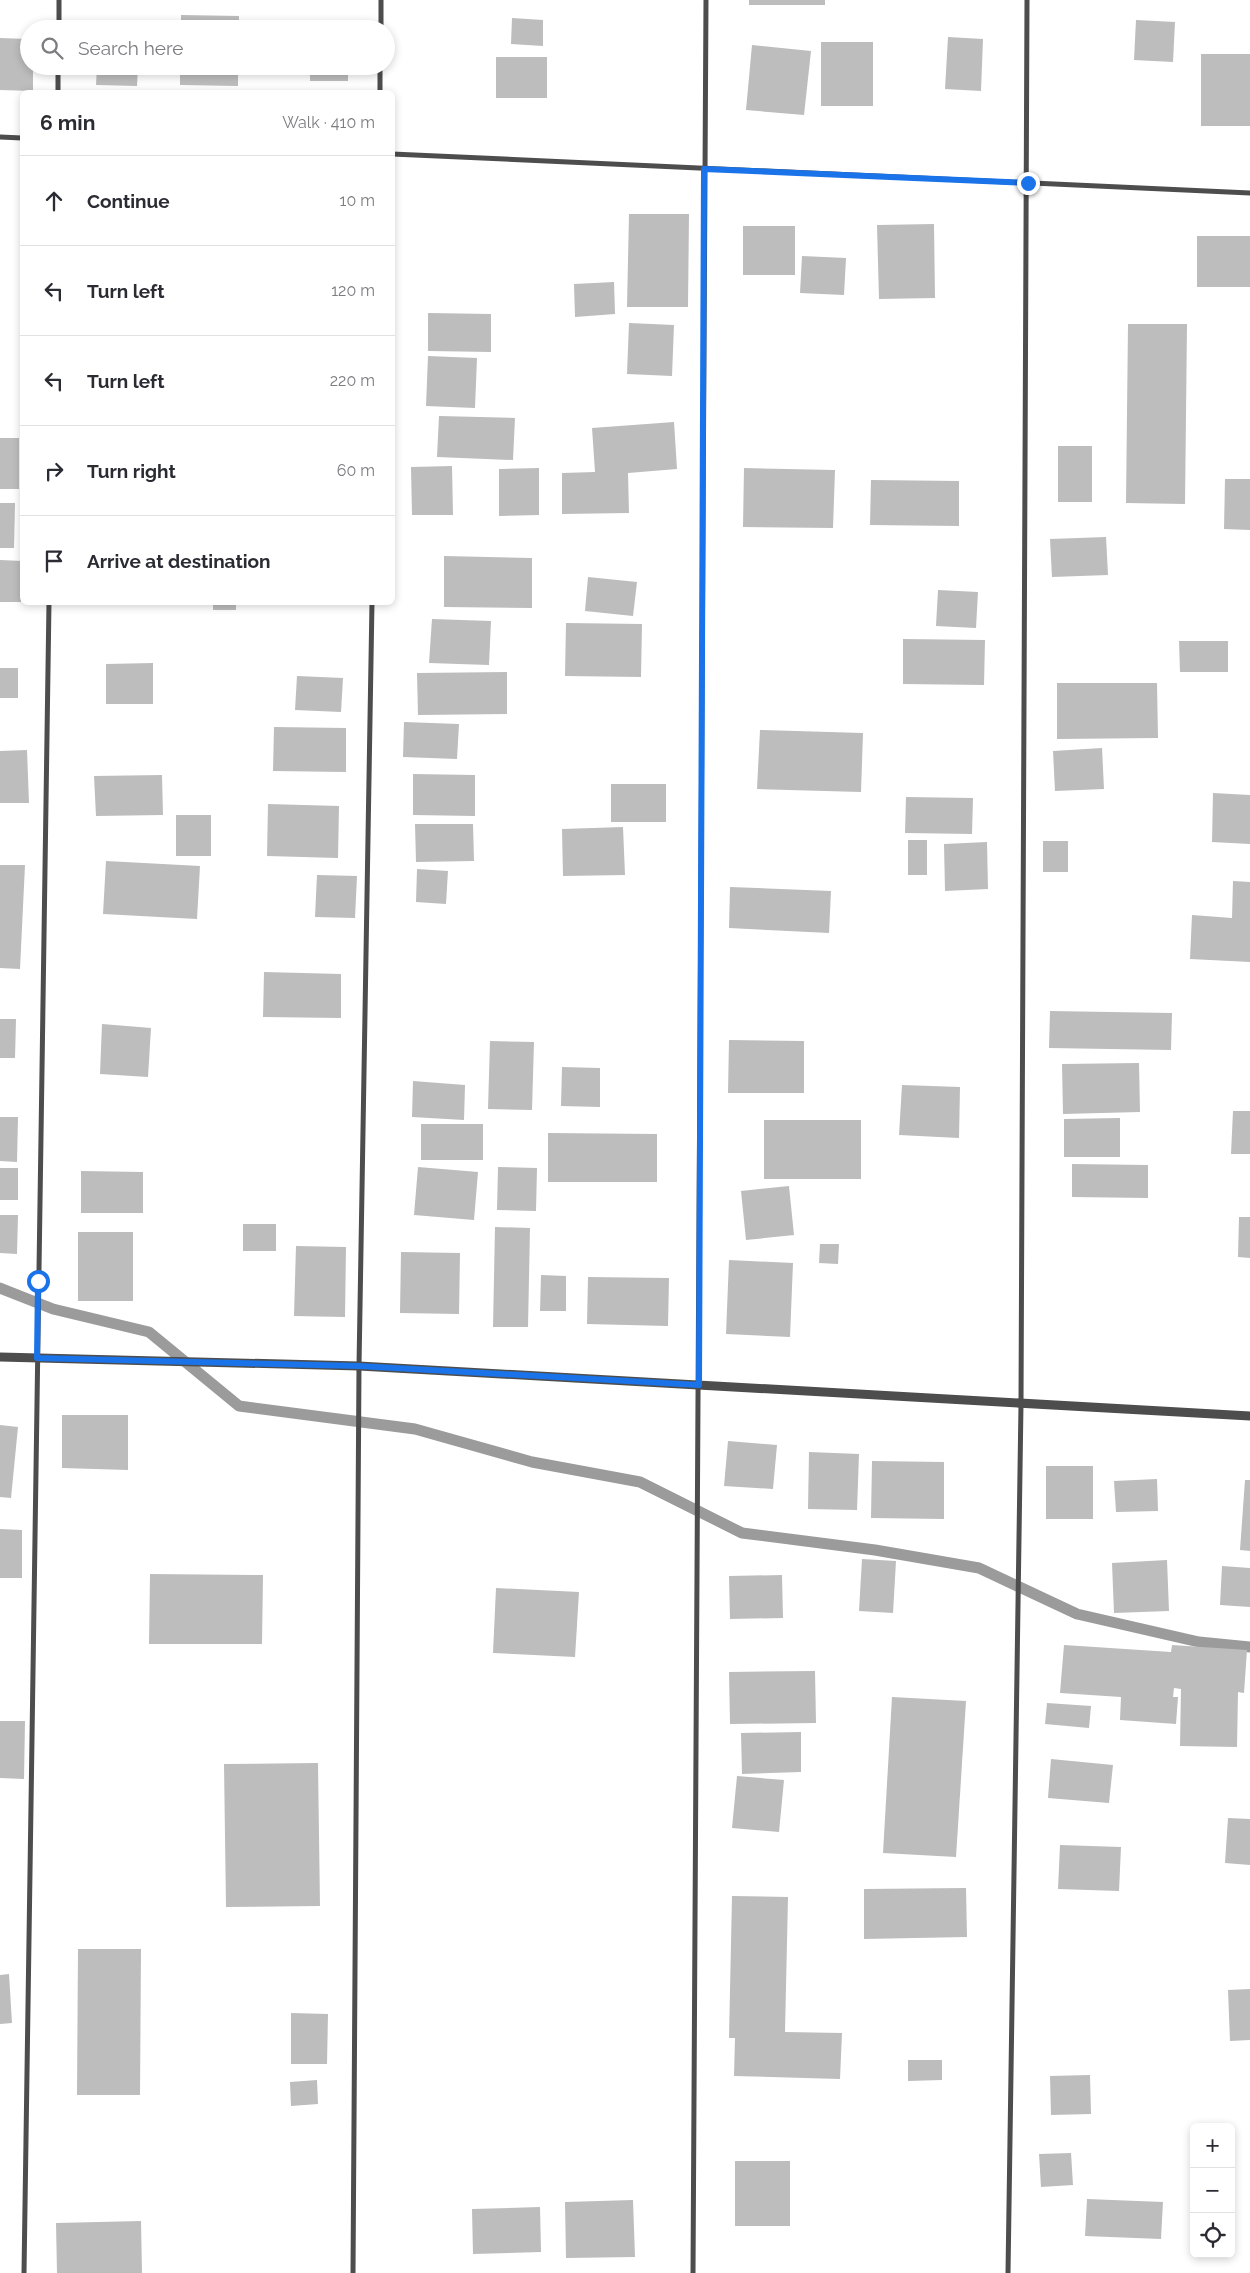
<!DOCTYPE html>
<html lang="en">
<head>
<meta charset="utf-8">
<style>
	body { margin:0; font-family:Raleway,sans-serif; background:#f7f7f7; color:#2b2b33 }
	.controls { position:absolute; right:15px; bottom:15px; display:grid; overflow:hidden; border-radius:8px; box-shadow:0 2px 8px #0003 }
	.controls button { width:45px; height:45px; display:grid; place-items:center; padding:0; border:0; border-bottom:1px solid #e1e1e2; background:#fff; color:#2b2b33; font:25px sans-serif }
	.stop { position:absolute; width:15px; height:15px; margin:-11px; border:4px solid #1a73e8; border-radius:50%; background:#fff }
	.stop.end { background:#1a73e8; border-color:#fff; box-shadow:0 1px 5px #0008 }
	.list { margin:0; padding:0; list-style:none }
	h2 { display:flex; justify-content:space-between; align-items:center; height:65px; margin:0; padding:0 20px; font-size:21px }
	h2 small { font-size:16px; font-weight:400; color:#7c7c81 }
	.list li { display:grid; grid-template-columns:32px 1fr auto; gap:15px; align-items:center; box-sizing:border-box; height:90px; padding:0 20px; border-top:1px solid #e1e1e2 }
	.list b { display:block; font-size:19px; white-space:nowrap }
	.list em { font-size:16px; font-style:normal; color:#7c7c81 }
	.icon { flex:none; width:28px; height:28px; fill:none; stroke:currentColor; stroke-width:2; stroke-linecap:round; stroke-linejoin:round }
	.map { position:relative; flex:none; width:1250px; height:2273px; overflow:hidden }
	.search { position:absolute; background:#fff; box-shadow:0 2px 8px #0003; left:20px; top:20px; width:375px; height:55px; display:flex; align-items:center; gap:12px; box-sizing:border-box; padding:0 18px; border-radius:28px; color:#7c7c81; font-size:19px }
	.panel { position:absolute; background:#fff; box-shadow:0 2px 8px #0003; left:20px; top:90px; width:375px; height:515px; border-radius:8px }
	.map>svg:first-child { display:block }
</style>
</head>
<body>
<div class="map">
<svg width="1250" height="2273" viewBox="0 0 1250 2273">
	<rect width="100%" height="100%" fill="#fff"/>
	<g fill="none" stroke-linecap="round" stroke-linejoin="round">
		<polyline stroke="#9b9b9b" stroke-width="11" points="0,1288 53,1309 149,1332 239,1406 415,1429 532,1462 640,1482 742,1533 875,1550 979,1568 1077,1614 1199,1642 1250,1647"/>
	</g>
	<g fill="#bdbdbd">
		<rect x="749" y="0" width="76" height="5"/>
		<polygon points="181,15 239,16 239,29 181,29"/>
		<polygon points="512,18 543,20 543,46 511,44"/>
		<polygon points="1136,20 1175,22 1173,62 1134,60"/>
		<polygon points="98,24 140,26 140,29 98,29"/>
		<polygon points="948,37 983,39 981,91 945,89"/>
		<polygon points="0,38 29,39 29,66 33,66 33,91 0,90"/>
		<rect x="821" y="42" width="52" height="64"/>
		<polygon points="752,45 811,51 804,115 746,110"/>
		<rect x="1201" y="54" width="49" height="72"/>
		<rect x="496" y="57" width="51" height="41"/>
		<polygon points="97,66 138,66 137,86 96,85"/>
		<polygon points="180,66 238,66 238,86 180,85"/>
		<rect x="310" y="66" width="38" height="15"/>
		<polygon points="629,214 689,214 688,307 627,307"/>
		<polygon points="934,224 935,298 879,299 877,225"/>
		<rect x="743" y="226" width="52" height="49"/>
		<rect x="1197" y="236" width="53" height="51"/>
		<polygon points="802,256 846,258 844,295 800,293"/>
		<polygon points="614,282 615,314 575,317 574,284"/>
		<polygon points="428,313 491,314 491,352 428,351"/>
		<polygon points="629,323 674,325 672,376 627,374"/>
		<polygon points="1128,324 1187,324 1185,504 1126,503"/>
		<polygon points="428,356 477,358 475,408 426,406"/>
		<polygon points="439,416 515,418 513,460 437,457"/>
		<polygon points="674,422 677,469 628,473 629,513 562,514 562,473 595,472 592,428"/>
		<rect x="0" y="438" width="19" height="51"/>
		<rect x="1058" y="446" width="34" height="56"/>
		<polygon points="452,466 453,515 412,515 411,467"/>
		<polygon points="539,468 539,515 499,516 499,469"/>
		<polygon points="744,468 835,470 833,528 743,527"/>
		<polygon points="1225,479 1250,479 1250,530 1224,529"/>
		<polygon points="871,480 959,481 959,526 870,525"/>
		<polygon points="0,503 15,503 14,548 0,548"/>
		<polygon points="1106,537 1108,575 1052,577 1050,539"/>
		<polygon points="444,556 532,558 532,608 444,607"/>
		<polygon points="0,560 22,561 21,602 0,602"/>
		<polygon points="588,577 637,582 633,616 585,611"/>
		<polygon points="938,590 978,592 976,628 936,626"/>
		<rect x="100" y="602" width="61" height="3"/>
		<rect x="213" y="602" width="23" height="8"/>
		<polygon points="432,619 491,621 489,665 429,663"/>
		<polygon points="566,623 642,624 641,677 565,676"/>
		<polygon points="903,639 985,640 984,685 903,684"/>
		<polygon points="1179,641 1228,641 1228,672 1180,672"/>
		<polygon points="153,663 153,704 106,704 106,664"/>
		<rect x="0" y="668" width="18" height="30"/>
		<polygon points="507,672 507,714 418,715 417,673"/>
		<polygon points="297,676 343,678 341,712 295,710"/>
		<polygon points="1057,683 1157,683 1158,738 1057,739"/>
		<polygon points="404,722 459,724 457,759 403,757"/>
		<polygon points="274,727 346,728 346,772 273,771"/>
		<polygon points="760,730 863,733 861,792 757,789"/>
		<polygon points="1102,748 1104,789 1055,791 1053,751"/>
		<polygon points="27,750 29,803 0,803 0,751"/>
		<polygon points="413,774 475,775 475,816 413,815"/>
		<polygon points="162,775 163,815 96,816 94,776"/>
		<rect x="611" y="784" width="55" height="38"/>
		<polygon points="1213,793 1250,795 1250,844 1212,842"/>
		<polygon points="906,797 973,798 972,834 905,833"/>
		<polygon points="268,804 339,806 338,858 267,856"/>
		<rect x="176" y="815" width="35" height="41"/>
		<polygon points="415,824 473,824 474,861 416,862"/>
		<polygon points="623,827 625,875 563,876 562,829"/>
		<rect x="908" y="840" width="19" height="35"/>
		<rect x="1043" y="841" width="25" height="31"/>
		<polygon points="987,842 988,889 945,891 944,844"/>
		<polygon points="106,861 200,866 197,919 103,914"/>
		<polygon points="0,865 25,865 20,969 0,968"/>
		<polygon points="417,869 448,871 446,904 416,902"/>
		<polygon points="317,875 357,876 355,918 315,917"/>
		<polygon points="1233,881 1250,882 1250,962 1190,959 1192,915 1232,918"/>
		<polygon points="730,887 831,891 829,933 729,928"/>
		<polygon points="264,972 341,974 341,1018 263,1017"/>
		<polygon points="1050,1011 1172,1013 1171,1050 1049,1048"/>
		<polygon points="0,1019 16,1019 15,1058 0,1058"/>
		<polygon points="102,1024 151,1028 148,1077 100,1074"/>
		<polygon points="729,1040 804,1041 804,1093 728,1093"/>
		<polygon points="490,1041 534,1042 532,1110 488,1109"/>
		<polygon points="1139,1063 1140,1112 1063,1114 1062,1064"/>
		<polygon points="562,1067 600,1068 600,1107 561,1106"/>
		<polygon points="413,1081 465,1085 464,1120 412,1117"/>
		<polygon points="902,1085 960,1087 959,1138 899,1135"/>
		<polygon points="1233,1111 1250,1111 1250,1154 1231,1154"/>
		<polygon points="0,1117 18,1117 17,1162 0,1161"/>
		<polygon points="1120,1118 1120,1157 1064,1157 1064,1119"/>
		<rect x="764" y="1120" width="97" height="59"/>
		<rect x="421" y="1124" width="62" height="36"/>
		<polygon points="548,1133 657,1134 657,1182 548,1182"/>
		<polygon points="1072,1164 1148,1165 1148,1198 1072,1197"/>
		<polygon points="418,1167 478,1172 474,1220 414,1215"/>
		<polygon points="498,1167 537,1168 536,1211 497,1210"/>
		<rect x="0" y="1168" width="18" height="32"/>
		<polygon points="81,1171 143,1172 143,1213 81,1213"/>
		<polygon points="789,1186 794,1235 746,1240 741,1191"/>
		<polygon points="0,1215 18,1215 17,1254 0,1253"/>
		<polygon points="1239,1217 1250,1217 1250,1258 1238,1257"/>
		<rect x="243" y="1224" width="33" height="27"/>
		<polygon points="495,1227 530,1228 528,1327 493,1327"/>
		<rect x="78" y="1232" width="55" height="69"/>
		<polygon points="820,1244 839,1244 838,1264 819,1263"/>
		<polygon points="296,1246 346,1247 345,1317 294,1316"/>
		<polygon points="401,1252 460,1253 459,1314 400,1313"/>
		<polygon points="729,1260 793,1263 790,1337 726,1334"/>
		<polygon points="541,1275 566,1276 566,1311 540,1311"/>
		<polygon points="588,1277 669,1278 668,1326 587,1324"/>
		<polygon points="62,1415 128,1415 128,1470 62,1468"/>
		<polygon points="0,1425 18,1427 11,1498 0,1497"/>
		<polygon points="728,1441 777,1445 773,1489 724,1486"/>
		<polygon points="809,1452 859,1454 857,1510 808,1509"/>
		<polygon points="872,1461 944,1462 944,1519 871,1518"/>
		<rect x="1046" y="1466" width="47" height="53"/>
		<polygon points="1157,1479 1158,1511 1116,1512 1114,1481"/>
		<polygon points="1245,1480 1250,1480 1250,1551 1240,1550"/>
		<polygon points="0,1529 22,1530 22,1578 0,1578"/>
		<polygon points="862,1559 896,1561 893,1613 859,1611"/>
		<polygon points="1167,1560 1169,1611 1114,1613 1112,1563"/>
		<polygon points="1222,1566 1250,1568 1250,1607 1220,1605"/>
		<polygon points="150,1574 263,1575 262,1644 149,1644"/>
		<polygon points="782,1575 783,1618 730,1619 729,1576"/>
		<polygon points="496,1588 579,1592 575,1657 493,1653"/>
		<polygon points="1064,1645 1171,1652 1172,1645 1247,1650 1244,1693 1238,1692 1237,1747 1180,1746 1181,1689 1174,1688 1173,1697 1178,1697 1176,1724 1120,1720 1121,1697 1060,1693"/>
		<polygon points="815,1671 816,1723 730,1724 729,1672"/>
		<polygon points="892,1697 966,1701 956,1857 883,1853"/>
		<polygon points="1047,1703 1091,1706 1089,1728 1045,1724"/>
		<polygon points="0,1721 25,1721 24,1779 0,1778"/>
		<polygon points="801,1732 801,1772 742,1774 741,1733"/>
		<polygon points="1051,1759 1113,1765 1109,1803 1048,1798"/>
		<polygon points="318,1763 320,1906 226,1907 224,1764"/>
		<polygon points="737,1776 784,1780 779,1832 732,1828"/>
		<polygon points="1228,1818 1250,1819 1250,1865 1225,1863"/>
		<polygon points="1060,1845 1121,1847 1119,1891 1058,1889"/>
		<polygon points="966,1888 967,1937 864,1939 864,1889"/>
		<polygon points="732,1896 788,1897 785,2032 842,2033 840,2079 734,2076 735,2038 729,2038"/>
		<polygon points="78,1949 141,1949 140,2095 77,2095"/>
		<polygon points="9,1974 12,2023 0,2024 0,1975"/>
		<polygon points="1250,1989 1250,2040 1230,2041 1228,1990"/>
		<polygon points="291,2013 328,2014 327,2064 291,2064"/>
		<polygon points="908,2060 942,2060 942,2080 908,2081"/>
		<polygon points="1090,2075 1091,2114 1051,2115 1050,2076"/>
		<polygon points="317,2080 318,2104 291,2106 290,2082"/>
		<polygon points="1071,2153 1073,2185 1041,2187 1039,2154"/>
		<rect x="735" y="2161" width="55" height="65"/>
		<polygon points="1087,2199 1163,2202 1161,2239 1085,2236"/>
		<polygon points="633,2200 635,2257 566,2258 565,2202"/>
		<polygon points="540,2207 541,2252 473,2254 472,2209"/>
		<polygon points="141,2221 142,2273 57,2273 56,2223"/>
	</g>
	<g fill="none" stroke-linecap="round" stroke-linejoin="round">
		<g stroke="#4d4d4d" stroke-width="5">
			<polyline points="59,29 59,0"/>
			<polyline points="381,29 381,0"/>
			<polyline points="58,92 58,66"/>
			<polyline points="380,92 380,66"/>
			<polyline points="0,137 22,138"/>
			<polyline points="392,154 1250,193"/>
			<polyline points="24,2273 49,602"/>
			<polyline points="353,2273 359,1366 372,602"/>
			<polyline points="693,2273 706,0"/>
			<polyline points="1008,2273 1021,1404 1027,0"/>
		</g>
		<polyline stroke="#4d4d4d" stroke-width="9" points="0,1357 359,1366 1250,1416"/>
	</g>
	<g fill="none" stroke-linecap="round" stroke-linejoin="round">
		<polyline stroke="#1a73e8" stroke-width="6" points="38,1281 37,1358 359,1366 699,1385 704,169 1028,183"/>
	</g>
</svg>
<div class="controls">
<button>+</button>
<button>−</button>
<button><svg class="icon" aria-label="locate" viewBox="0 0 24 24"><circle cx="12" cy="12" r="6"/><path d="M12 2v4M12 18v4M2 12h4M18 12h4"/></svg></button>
</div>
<div class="stop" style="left:38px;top:1281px"></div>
<div class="stop end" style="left:1028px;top:183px"></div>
<div class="search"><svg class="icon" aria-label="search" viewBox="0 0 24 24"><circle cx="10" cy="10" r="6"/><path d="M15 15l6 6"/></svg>Search here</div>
<section class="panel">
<h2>6 min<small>Walk · 410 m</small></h2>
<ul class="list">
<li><svg class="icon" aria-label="ahead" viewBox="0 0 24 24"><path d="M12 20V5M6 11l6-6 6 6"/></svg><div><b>Continue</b></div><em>10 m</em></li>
<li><svg class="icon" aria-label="left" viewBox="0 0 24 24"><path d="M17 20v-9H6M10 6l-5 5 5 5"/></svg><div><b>Turn left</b></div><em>120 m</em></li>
<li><svg class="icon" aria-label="left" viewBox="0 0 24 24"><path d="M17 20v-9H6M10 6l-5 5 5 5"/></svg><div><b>Turn left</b></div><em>220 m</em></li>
<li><svg class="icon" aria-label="right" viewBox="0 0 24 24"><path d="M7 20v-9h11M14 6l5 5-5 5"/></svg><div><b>Turn right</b></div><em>60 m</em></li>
<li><svg class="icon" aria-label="arrive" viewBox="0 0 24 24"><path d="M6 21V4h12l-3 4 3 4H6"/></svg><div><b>Arrive at destination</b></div></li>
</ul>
</section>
</div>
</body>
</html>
